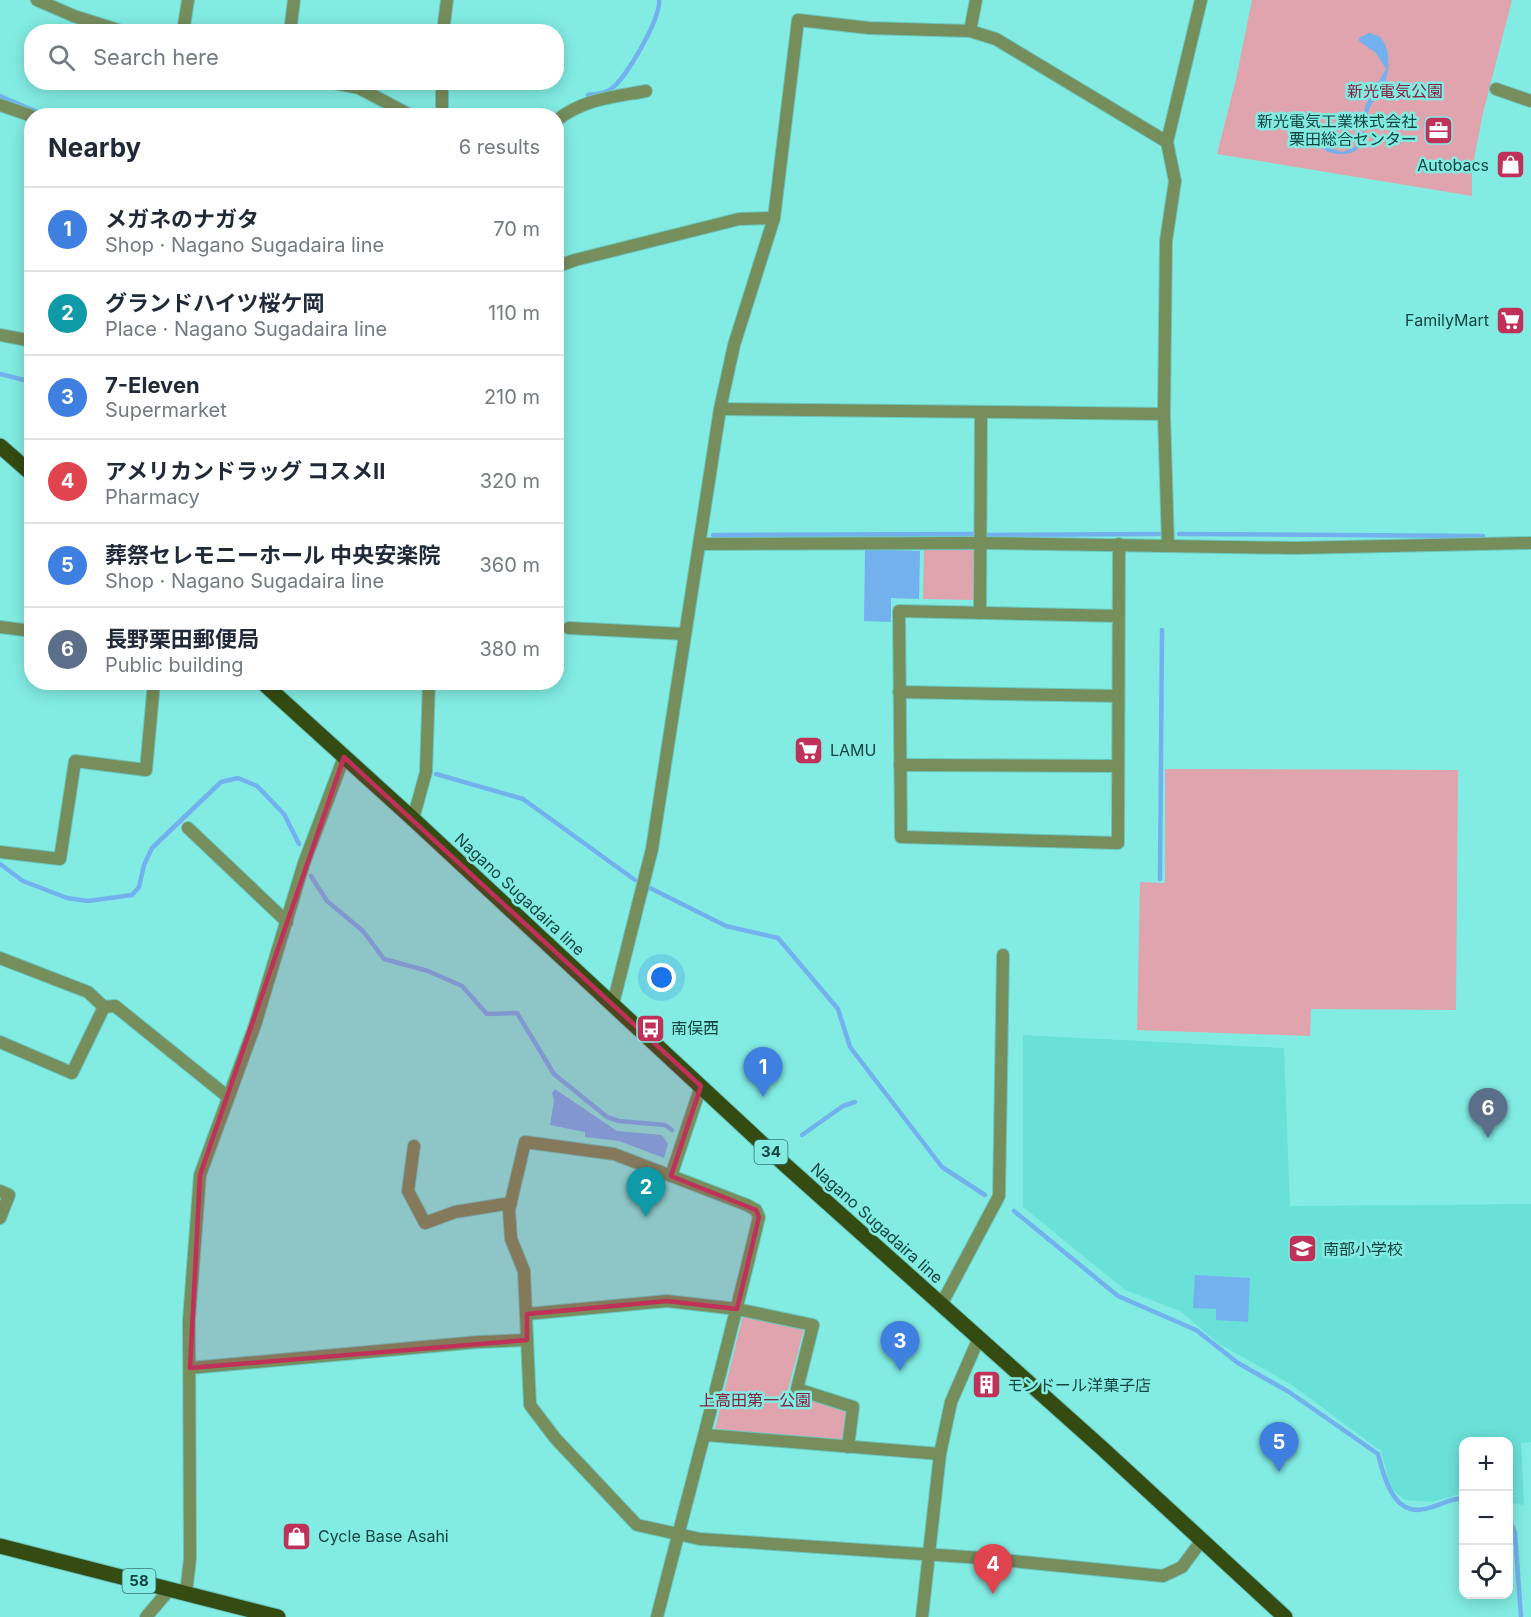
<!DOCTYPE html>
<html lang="en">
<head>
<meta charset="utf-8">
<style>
	body { margin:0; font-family:Inter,"Noto Sans JP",sans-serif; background:#f2f2f3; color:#1f2937 }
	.controls { position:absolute; right:18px; bottom:18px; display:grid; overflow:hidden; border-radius:12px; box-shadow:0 3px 15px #0003 }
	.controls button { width:54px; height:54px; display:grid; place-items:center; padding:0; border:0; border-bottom:2px solid #e0e1e3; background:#fff; color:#1f2937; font:30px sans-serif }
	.you { position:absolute; left:662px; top:978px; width:21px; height:21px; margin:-15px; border:4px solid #fff; border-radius:50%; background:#1a73e8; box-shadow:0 0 0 9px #1a73e833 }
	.badge { display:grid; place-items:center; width:39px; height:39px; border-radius:50%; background:#2563eb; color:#fff; font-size:20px; font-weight:700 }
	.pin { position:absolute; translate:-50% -50px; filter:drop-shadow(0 2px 3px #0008) }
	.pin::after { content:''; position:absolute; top:32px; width:21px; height:18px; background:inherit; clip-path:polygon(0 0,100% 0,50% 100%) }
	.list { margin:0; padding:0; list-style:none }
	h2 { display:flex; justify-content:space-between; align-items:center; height:78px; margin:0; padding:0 24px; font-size:26px }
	h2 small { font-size:20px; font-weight:400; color:#747a83 }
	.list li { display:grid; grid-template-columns:39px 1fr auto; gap:18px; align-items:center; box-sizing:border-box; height:84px; padding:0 24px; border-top:2px solid #e0e1e3 }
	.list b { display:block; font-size:22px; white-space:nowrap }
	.list p { margin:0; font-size:20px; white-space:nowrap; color:#747a83 }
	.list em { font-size:20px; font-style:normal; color:#747a83 }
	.icon { flex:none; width:33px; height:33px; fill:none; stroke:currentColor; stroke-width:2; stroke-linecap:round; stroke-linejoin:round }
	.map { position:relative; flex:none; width:1531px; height:1617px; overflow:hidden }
	.search { position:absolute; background:#fff; box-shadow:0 3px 15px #0003; left:24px; top:24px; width:540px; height:66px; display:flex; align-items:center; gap:15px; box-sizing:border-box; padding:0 21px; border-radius:24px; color:#747a83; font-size:22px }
	.panel { position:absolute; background:#fff; box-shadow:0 3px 15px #0003; left:24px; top:108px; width:540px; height:582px; border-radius:24px }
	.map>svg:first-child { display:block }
</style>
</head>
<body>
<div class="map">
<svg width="1531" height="1617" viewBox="0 0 1531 1617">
	<rect width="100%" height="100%" fill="#82ece3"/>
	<polygon fill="#6ae1d8" points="1023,1035 1284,1048 1290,1206 1531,1204 1531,1442 1521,1443 1524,1505 1509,1502 1508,1442 1464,1442 1463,1493 1432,1502 1405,1500 1391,1489 1381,1451 1292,1385 1218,1343 1180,1311 1125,1290 1023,1207"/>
	<g fill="#dfa4ad">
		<polygon points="1252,0 1512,0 1483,113 1472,169 1472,196 1217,154 1236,79"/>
		<polygon points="924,549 974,550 974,600 923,599"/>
		<polygon points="1165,769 1458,770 1456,1010 1311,1009 1310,1036 1137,1030 1140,882 1165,883"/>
		<polygon points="743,1315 804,1329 787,1393 846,1409 842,1442 715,1429"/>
	</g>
	<g fill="#73b1ee">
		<path d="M1369,33L1379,36C1392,48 1390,73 1383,88C1378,96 1371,103 1368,112C1361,130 1369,157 1338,154C1331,153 1325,152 1322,146L1343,152L1355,147L1362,141L1365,106L1386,69L1376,53L1359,41V38Z"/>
		<polygon points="865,549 920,551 919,599 891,598 891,622 864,621"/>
		<polygon points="555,1089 617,1131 662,1135 668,1144 664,1158 619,1141 585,1137 585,1132 550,1125 554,1100 552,1093"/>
		<polygon points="1195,1275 1250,1278 1248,1322 1216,1320 1216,1309 1193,1308"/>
	</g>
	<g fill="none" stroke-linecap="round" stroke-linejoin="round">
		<g stroke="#73b1ee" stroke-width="4.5">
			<path d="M588,95C596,94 604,94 611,89C626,79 661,18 659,0"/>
			<polyline points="0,96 47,116"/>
			<polyline points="0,374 32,382"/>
			<polyline points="1179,534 1483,536"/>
			<polyline points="713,535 974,534"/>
			<polyline points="987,535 1159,534"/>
			<polyline points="436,774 523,799 635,880"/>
			<polyline points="0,864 23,881 67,898 88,901 132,895 139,887 144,865 152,848 221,782 238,778 257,786 284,814 299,844"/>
			<polyline points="311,876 327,901 363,931 384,959 428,971 462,986 487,1014 517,1013 554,1074 607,1117 619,1121 665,1125 672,1130"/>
			<polyline points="1160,879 1162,630"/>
			<polyline points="648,887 726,926 778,938 838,1009 850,1047 942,1167 985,1195"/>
			<polyline points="802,1135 843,1106 855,1102"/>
			<path d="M1014,1211L1118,1296L1196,1330L1238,1363L1289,1392L1378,1454C1385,1481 1395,1521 1432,1507C1443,1504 1453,1497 1464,1499"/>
			<polyline points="1508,1515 1515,1533 1521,1617"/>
		</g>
		<defs>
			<g id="minor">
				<polyline points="37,0 74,16 124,32"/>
				<polyline points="970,31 976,0"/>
				<polyline points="183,32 188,0"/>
				<polyline points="290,32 294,0"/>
				<polyline points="443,32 447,0"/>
				<polyline points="328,82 359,88 412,116"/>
				<polyline points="1496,89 1531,101"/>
				<polyline points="0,105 32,116"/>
				<polyline points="442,116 442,82"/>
				<path d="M556,121C582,99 614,97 646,91"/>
				<polyline points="556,267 575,260 739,219 774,218"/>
				<polyline points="0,335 32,341"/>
				<polyline points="720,409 1164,414"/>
				<polyline points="700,544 980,543 1295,548 1531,543"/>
				<polyline points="1168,545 1164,414 1166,241 1175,181 1167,142 1201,0"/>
				<polyline points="980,613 981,412"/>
				<polyline points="1118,616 899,611 901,837 1118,843 1119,544"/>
				<polyline points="0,627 32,631"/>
				<polyline points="569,628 685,634"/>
				<polyline points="899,692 1118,696"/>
				<polyline points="900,765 1118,766"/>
				<polyline points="413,819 426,772 429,682"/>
				<polyline points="188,828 287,922"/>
				<polyline points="0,852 60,859 75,761 146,770 154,682"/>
				<polyline points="0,958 88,992 104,1007"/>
				<polyline points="613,1004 652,849 720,409 734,345 774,218 798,20 869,28 970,31 996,39 1167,142"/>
				<polyline points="0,1042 72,1073 104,1007 115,1006 228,1097"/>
				<polyline points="414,1146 408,1191 425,1223 455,1212 511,1203"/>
				<polyline points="671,1176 701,1086"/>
				<polyline points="0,1191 9,1195 0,1218"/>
				<polyline points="941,1305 999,1196 1003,955"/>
				<polyline points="527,1314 667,1301 737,1309 813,1325 797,1389 853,1407 848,1447"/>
				<polyline points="190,1368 478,1342 527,1340"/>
				<polyline points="706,1435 940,1454"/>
				<polyline points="186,1593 190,1559 189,1320 200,1175 255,1025 304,863 344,757"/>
				<polyline points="146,1617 170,1589"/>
				<path d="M657,1617C691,1484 727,1351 759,1217L756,1210L747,1205L614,1154L525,1142L509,1210L511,1239L524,1271L530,1405L555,1438L637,1525L700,1539L982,1558L1163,1576L1182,1567L1202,1540"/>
				<polyline points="922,1617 940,1454 951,1402 978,1340"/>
			</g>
			<g id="primary">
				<polyline points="0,446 32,474"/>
				<polyline points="262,682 413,819 783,1163 1103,1449 1285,1617"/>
				<polyline points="0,1546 278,1617"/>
			</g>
		</defs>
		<use href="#minor" stroke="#6ac7bf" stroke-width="14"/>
		<use href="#primary" stroke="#6ac7bf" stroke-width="17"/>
		<use href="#minor" stroke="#768d5c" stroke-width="12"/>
		<use href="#primary" stroke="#344b12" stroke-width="15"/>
	</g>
	<path fill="#c0315a" fill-opacity="0.2" stroke="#c0315a" stroke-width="4.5" stroke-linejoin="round" d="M344,757L701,1086L671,1176L756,1210L759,1217L737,1309L667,1301L527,1314V1340L190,1368L200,1175Z"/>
	<defs>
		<symbol id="office-square" viewBox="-11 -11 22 22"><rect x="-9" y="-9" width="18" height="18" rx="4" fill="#c0315a" stroke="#82ece3"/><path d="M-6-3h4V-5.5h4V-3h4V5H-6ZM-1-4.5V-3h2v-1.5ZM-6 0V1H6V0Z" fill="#fff"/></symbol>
		<symbol id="shop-square" viewBox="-11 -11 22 22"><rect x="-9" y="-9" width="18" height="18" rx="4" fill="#c0315a" stroke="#82ece3"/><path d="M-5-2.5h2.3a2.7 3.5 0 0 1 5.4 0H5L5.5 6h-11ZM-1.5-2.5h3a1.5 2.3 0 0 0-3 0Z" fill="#fff"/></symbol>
		<symbol id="supermarket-square" viewBox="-11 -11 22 22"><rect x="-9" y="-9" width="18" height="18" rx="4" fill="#c0315a" stroke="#82ece3"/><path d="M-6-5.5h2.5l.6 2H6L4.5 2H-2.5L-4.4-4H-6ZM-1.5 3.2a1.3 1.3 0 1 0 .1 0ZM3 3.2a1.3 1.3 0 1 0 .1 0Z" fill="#fff"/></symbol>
		<symbol id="bus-square" viewBox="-11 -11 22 22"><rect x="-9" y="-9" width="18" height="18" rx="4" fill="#c0315a" stroke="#82ece3"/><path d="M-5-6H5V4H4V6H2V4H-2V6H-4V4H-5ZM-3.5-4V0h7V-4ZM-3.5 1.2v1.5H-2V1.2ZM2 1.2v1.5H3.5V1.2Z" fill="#fff"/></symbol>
		<symbol id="school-square" viewBox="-11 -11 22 22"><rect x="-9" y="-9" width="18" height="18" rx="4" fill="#c0315a" stroke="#82ece3"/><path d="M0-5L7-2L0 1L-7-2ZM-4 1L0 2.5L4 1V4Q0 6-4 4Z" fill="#fff"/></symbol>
		<symbol id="building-square" viewBox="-11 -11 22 22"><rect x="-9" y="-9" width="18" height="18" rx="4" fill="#c0315a" stroke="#82ece3"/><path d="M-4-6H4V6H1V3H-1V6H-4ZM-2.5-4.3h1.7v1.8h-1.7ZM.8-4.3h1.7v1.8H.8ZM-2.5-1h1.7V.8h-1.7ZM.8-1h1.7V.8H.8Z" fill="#fff"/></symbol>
	</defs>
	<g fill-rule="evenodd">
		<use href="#office-square" x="1422" y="114" width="33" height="33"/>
		<use href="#shop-square" x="1494" y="148" width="33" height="33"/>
		<use href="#supermarket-square" x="1494" y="304" width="33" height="33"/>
		<use href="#supermarket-square" x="792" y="734" width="33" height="33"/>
		<use href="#bus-square" x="634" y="1012" width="33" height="33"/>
		<use href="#school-square" x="1286" y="1232" width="33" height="33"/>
		<use href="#building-square" x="970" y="1368" width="33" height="33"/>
		<use href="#shop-square" x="280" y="1520" width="33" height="33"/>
	</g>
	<g text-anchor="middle" stroke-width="5" stroke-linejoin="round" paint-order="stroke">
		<g fill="#82ece3" stroke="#367672" stroke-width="1.5">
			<rect x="754.5" y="1140" width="33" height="24" rx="4.5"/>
			<rect x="122.5" y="1569" width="33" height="24" rx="4.5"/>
		</g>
		<g font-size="15" font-weight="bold" fill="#164441">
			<text x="771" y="1157">34</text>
			<text x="139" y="1586">58</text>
		</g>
		<g font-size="16" fill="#871f3d" stroke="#82ece3">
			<text x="1395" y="97">新光電気公園</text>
			<text x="755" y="1406">上高田第一公園</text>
		</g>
		<g font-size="16" fill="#164441" stroke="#82ece3" text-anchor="start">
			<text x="1417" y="127" text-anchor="end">新光電気工業株式会社<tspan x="1417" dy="18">栗田総合センター</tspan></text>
			<text x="1489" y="171" text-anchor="end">Autobacs</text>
			<text x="1489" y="326" text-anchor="end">FamilyMart</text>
			<text x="830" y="756">LAMU</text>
			<text x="671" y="1034">南俣西</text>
			<text x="1323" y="1255">南部小学校</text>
			<text x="1007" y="1391">モンドール洋菓子店</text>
			<text x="318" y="1542">Cycle Base Asahi</text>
		</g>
		<g font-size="16" fill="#164441" stroke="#82ece3">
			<text transform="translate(520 894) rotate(43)" y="6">Nagano Sugadaira line</text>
			<text transform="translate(877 1223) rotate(42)" y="6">Nagano Sugadaira line</text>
		</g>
	</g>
</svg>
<div class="controls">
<button>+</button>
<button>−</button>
<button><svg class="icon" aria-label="locate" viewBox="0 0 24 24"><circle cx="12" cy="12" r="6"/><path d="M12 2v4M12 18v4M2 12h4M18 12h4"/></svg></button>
</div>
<div class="you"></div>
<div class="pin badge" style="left:763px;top:1097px;background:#3f7fe0">1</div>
<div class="pin badge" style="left:646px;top:1217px;background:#0f9aa8">2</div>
<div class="pin badge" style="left:900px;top:1371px;background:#3f7fe0">3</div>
<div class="pin badge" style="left:993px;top:1594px;background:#e0444e">4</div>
<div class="pin badge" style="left:1279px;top:1472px;background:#3f7fe0">5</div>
<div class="pin badge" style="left:1488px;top:1138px;background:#5c6f8a">6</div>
<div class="search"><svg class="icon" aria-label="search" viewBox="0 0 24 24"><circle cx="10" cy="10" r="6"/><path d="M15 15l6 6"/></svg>Search here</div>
<section class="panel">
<h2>Nearby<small>6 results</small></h2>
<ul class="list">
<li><span class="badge" style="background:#3f7fe0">1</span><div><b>メガネのナガタ</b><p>Shop · Nagano Sugadaira line</p></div><em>70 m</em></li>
<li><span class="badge" style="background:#0f9aa8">2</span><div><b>グランドハイツ桜ケ岡</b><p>Place · Nagano Sugadaira line</p></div><em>110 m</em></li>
<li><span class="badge" style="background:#3f7fe0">3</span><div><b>7-Eleven</b><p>Supermarket</p></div><em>210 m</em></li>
<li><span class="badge" style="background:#e0444e">4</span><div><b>アメリカンドラッグ コスメII</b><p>Pharmacy</p></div><em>320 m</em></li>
<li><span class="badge" style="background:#3f7fe0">5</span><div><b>葬祭セレモニーホール 中央安楽院</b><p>Shop · Nagano Sugadaira line</p></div><em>360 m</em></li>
<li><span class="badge" style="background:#5c6f8a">6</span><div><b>長野栗田郵便局</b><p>Public building</p></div><em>380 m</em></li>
</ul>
</section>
</div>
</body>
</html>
